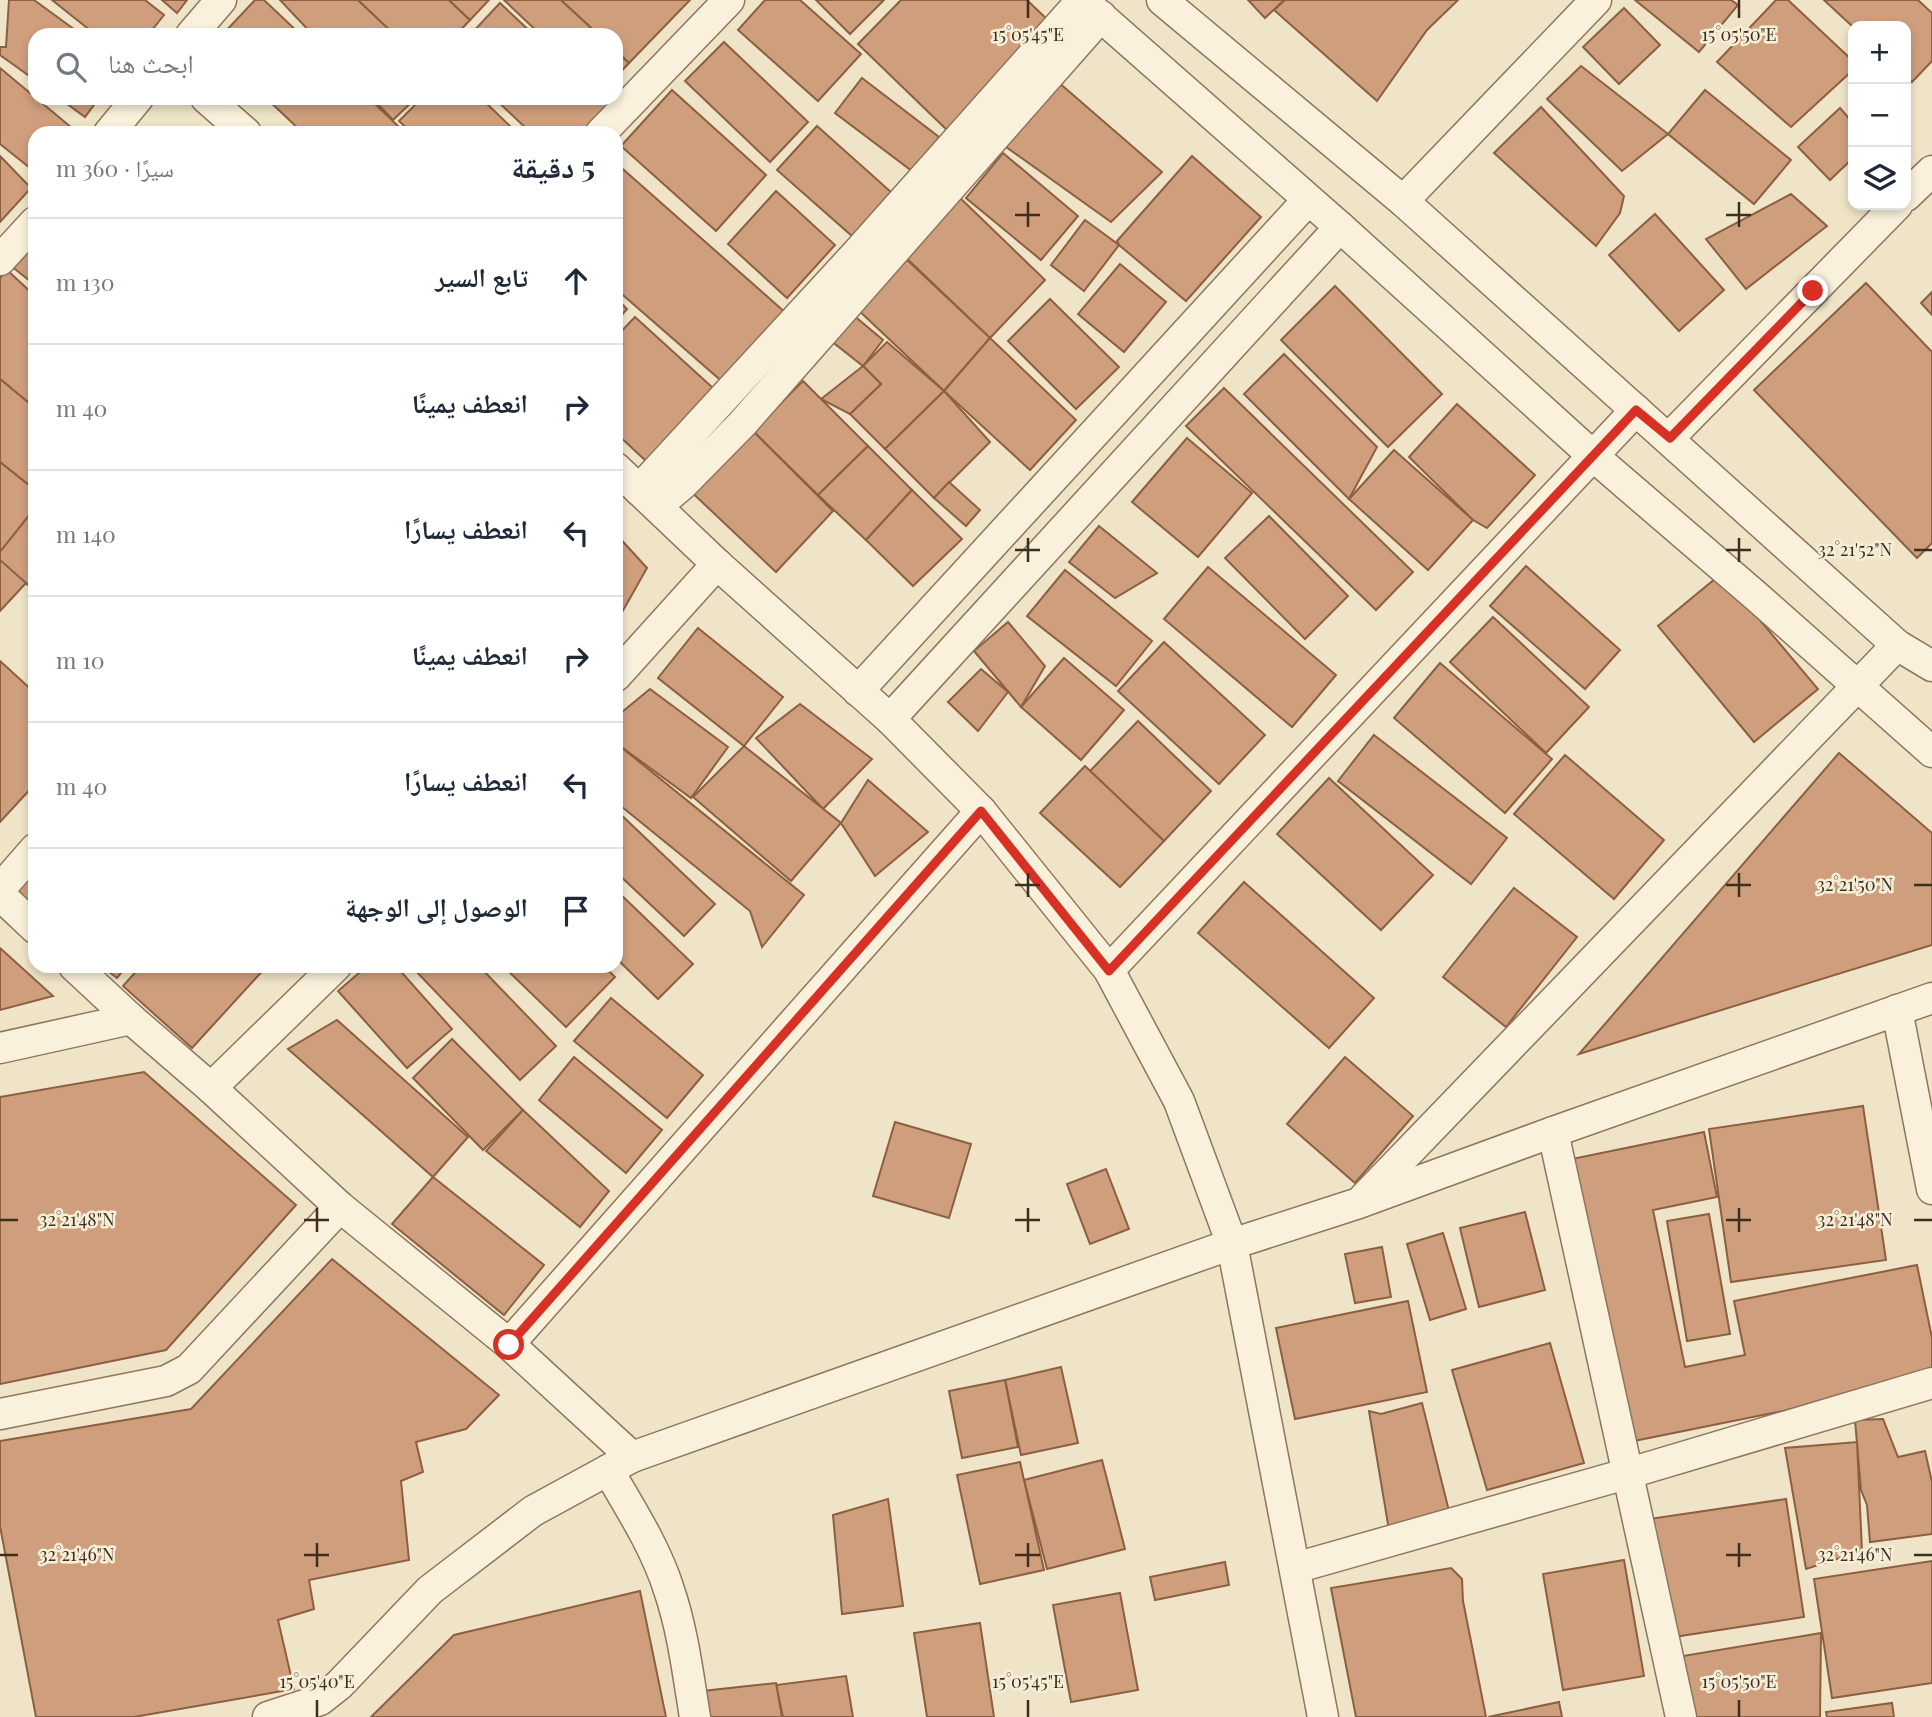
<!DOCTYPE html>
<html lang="ar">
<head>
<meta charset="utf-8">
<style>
	body { margin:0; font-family:"Playfair Display","Noto Naskh Arabic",serif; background:#f6f6f7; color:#1f2937; direction:rtl }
	.controls { position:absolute; right:21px; top:21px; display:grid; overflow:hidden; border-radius:14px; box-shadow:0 4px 10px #0003 }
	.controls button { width:63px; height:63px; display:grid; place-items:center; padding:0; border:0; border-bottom:2px solid #e0e1e3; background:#fff; color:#1f2937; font:35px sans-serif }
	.stop { position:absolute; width:21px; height:21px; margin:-16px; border:5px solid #d93025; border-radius:50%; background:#fff }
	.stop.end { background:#d93025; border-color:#fff; box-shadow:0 2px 7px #0008 }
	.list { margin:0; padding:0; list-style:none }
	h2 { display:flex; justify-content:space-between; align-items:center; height:91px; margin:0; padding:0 28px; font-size:30px }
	h2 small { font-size:23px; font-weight:400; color:#747a83 }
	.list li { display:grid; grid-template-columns:46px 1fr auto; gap:21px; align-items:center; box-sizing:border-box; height:126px; padding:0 28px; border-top:2px solid #e0e1e3 }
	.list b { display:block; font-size:26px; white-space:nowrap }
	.list em { font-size:23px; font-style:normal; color:#747a83 }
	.icon { flex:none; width:38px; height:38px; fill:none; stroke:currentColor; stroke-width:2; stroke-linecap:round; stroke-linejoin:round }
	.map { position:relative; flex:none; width:1932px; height:1717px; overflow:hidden; direction:ltr }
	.search { position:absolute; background:#fff; box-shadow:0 4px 10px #0003; left:28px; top:28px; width:595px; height:77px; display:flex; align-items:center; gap:18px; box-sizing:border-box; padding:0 24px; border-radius:21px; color:#747a83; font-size:26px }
	.panel { position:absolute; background:#fff; box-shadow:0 4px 10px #0003; left:28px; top:126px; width:595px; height:847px; border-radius:21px; direction:rtl }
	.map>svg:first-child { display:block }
</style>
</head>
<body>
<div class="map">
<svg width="1932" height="1717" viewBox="0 0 1932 1717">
	<rect width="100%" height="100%" fill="#f0e4c8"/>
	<g fill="#cf9f7d" stroke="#8d5f41" stroke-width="2">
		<polygon points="9,0 34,0 82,35 35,35 35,80 0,55 0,47 6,47"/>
		<polygon points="52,0 145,0 164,15 148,35 96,35"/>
		<polygon points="162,0 187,0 177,13"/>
		<polygon points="255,0 264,0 301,35 222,35"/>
		<polygon points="280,0 358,0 395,35 313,35"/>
		<polygon points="358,0 449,0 470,20 456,35 395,35"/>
		<polygon points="449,0 489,0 470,20"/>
		<polygon points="504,0 561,0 599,35 541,35"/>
		<polygon points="561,0 690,0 629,63 616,51 616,35 599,35"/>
		<polygon points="765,0 800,0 861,54 818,101 738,30"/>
		<polygon points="816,0 884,0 850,34"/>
		<polygon points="901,0 1027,0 1052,24 948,131 858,44"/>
		<polygon points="1248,0 1284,0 1265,18"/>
		<polygon points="1285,0 1458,0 1427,30 1377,101 1274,10"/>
		<polygon points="1635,0 1731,0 1738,5 1699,52"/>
		<polygon points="1776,0 1788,0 1853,61 1853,70 1791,127 1717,62"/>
		<polygon points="1824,0 1918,0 1932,13 1932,61 1912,82 1906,76 1906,26 1853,27"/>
		<polygon points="500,3 534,35 470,35"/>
		<polygon points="1624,8 1660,45 1619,84 1583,47"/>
		<polygon points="724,42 808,122 770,162 685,81"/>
		<polygon points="616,51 629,63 616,77"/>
		<polygon points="1581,66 1668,134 1622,171 1547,99"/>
		<polygon points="0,68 78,133 35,133 35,172 0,144"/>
		<polygon points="862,78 939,137 912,171 835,113"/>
		<polygon points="1057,81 1162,172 1111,222 1002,144"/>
		<polygon points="672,90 766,175 716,231 621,146"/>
		<polygon points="1705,90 1791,160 1754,204 1668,134"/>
		<polygon points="59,98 99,98 85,117"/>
		<polygon points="266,98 369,98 400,128 395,133 303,133"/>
		<polygon points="372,98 416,98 393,120"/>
		<polygon points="422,98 481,98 517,133 412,133 399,121"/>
		<polygon points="494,98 601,98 608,105 581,133 531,133"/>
		<polygon points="1541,107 1624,196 1620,213 1596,246 1494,153"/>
		<polygon points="1840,108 1853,123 1853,158 1830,180 1798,147"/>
		<polygon points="817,126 891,192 852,236 777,170"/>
		<polygon points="1003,153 1078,216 1041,260 966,198"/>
		<polygon points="0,156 31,188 0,222"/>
		<polygon points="1192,156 1261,217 1186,301 1119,245 1117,241"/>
		<polygon points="616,163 787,314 725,384 616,289"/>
		<polygon points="776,191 835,245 787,298 728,244"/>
		<polygon points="955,193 1045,280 990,338 899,251"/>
		<polygon points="1791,194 1827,226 1746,289 1706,239"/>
		<polygon points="1655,214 1724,290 1679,331 1609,255"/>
		<polygon points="1085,220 1119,245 1084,291 1051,265"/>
		<polygon points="35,223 35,285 5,261"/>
		<polygon points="903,256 990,338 944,391 854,306"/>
		<polygon points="1120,264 1166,302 1124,352 1078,314"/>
		<polygon points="7,270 35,296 35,408 0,379 0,278"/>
		<polygon points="1866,283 1932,352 1932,543 1917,558 1754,390"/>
		<polygon points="1335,286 1442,394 1388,447 1281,340"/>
		<polygon points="1932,292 1932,315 1921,303"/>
		<polygon points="616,298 627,309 616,322"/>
		<polygon points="1050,299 1119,367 1076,409 1008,341"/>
		<polygon points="852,314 883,340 863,366 830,340"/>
		<polygon points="635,317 713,388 646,461 616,433 616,337"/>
		<polygon points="990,338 1076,420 1030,470 944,391"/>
		<polygon points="887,342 944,391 885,449 850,414 881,384 863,366"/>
		<polygon points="1284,354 1377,447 1349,499 1244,394"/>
		<polygon points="863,366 881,384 850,414 821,399"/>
		<polygon points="0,379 35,408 35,490 0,462"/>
		<polygon points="803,381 868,446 818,495 753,431"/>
		<polygon points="1224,388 1413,572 1376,610 1186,426"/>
		<polygon points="944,391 990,442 934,498 885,449"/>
		<polygon points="1457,404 1535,475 1487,528 1473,520 1409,457"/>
		<polygon points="753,431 833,511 776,572 683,484"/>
		<polygon points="1187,438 1252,493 1198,557 1132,502"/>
		<polygon points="868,446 912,490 866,540 818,495"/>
		<polygon points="1394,450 1473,520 1428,570 1349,499"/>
		<polygon points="0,462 35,490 35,508 0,552"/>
		<polygon points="949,482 980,510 966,526 934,498"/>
		<polygon points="912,490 962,539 913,586 866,540"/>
		<polygon points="35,508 35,592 26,583 0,566 0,552"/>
		<polygon points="1269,516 1348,596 1305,639 1225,558"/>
		<polygon points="1099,526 1157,573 1115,598 1069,562"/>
		<polygon points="616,534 647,568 616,623"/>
		<polygon points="0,560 26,583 0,611"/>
		<polygon points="1526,566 1620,650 1585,689 1490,606"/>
		<polygon points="1208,567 1336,675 1292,727 1164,619"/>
		<polygon points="1065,570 1152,641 1116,686 1027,616"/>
		<polygon points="1721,574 1818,689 1754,742 1658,626"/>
		<polygon points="1493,617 1589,707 1546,753 1450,662"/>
		<polygon points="1008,622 1045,666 1021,707 974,651"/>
		<polygon points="698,628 783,697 744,746 658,678"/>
		<polygon points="1164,642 1265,735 1219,784 1118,691"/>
		<polygon points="1064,658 1124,710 1081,760 1021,707"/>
		<polygon points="0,661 35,693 35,784 0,822"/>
		<polygon points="1440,663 1552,759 1505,813 1394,718"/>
		<polygon points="981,669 1008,692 978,731 948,702"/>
		<polygon points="650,689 728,747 691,798 616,743 616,717"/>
		<polygon points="800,704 872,759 823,809 756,738"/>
		<polygon points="1138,721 1211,791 1164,841 1090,771"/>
		<polygon points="1374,735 1507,838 1471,884 1338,781"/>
		<polygon points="616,743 804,895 762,947 750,911 616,802"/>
		<polygon points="744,746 841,823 791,881 693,797"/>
		<polygon points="1839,753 1932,833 1932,945 1579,1054"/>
		<polygon points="1565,755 1664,840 1614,899 1514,814"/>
		<polygon points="1085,766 1164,841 1120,887 1040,813"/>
		<polygon points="1329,778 1433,875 1381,930 1277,834"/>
		<polygon points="868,780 928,832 875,876 841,823"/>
		<polygon points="616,810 715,904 684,936 616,872"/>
		<polygon points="35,867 35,913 12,895"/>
		<polygon points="1244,882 1374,998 1329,1048 1198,933"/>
		<polygon points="1514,888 1577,937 1506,1027 1443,977"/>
		<polygon points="616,890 693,964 658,999 616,958"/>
		<polygon points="0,948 53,996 0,1010"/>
		<polygon points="101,966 127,966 117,978"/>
		<polygon points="141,966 267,966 192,1048 123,986"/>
		<polygon points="367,966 396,966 452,1029 407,1068 338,991"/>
		<polygon points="411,966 479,966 556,1046 520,1080"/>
		<polygon points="503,966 604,966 615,977 566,1027"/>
		<polygon points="611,998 703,1075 667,1118 574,1041"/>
		<polygon points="337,1020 468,1137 433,1177 288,1049"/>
		<polygon points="452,1039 523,1110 483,1150 413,1078"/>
		<polygon points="574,1057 662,1130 626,1173 539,1100"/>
		<polygon points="1345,1057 1413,1116 1355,1183 1287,1124"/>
		<polygon points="144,1072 296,1205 166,1350 0,1384 0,1097"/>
		<polygon points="1863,1106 1886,1260 1731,1282 1709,1129"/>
		<polygon points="523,1110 609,1191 580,1227 486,1151"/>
		<polygon points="895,1122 971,1144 949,1218 873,1196"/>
		<polygon points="1704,1132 1717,1197 1653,1210 1685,1367 1745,1355 1734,1301 1917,1265 1932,1338 1932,1381 1629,1442 1572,1159"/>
		<polygon points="1106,1169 1129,1229 1090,1244 1067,1184"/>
		<polygon points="433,1177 544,1265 504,1315 392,1224"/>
		<polygon points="1525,1212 1545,1290 1479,1307 1460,1228"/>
		<polygon points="1709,1214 1730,1334 1687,1341 1667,1221"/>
		<polygon points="1443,1233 1466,1309 1430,1320 1407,1244"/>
		<polygon points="1382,1247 1391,1297 1355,1303 1345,1254"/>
		<polygon points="332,1259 499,1395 466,1429 416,1442 423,1472 401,1481 409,1560 309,1580 314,1609 278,1620 294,1689 134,1717 36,1717 0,1526 0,1441 191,1409"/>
		<polygon points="1408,1301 1427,1392 1295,1419 1276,1328"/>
		<polygon points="1550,1343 1584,1463 1487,1490 1452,1370"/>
		<polygon points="1061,1367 1078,1443 1021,1455 1005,1380"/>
		<polygon points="1005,1380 1018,1447 962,1458 949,1391"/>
		<polygon points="1422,1403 1450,1515 1389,1530 1369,1411 1381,1414"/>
		<polygon points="1883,1419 1898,1457 1925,1451 1932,1482 1932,1534 1870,1542 1867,1505 1861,1490 1855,1420"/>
		<polygon points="1857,1442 1862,1551 1806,1569 1785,1448"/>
		<polygon points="1102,1460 1125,1549 1047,1569 1024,1480"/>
		<polygon points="1020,1462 1044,1570 980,1584 957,1475"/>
		<polygon points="888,1499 903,1606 842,1614 833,1515"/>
		<polygon points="1786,1499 1804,1617 1667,1638 1649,1519"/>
		<polygon points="1624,1560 1644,1676 1563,1690 1543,1574"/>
		<polygon points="1932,1561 1932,1683 1832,1698 1814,1579"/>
		<polygon points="1225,1562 1229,1585 1155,1600 1150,1577"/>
		<polygon points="1451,1568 1462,1579 1463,1601 1486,1717 1356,1717 1331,1588"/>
		<polygon points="640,1591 666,1717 371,1717 454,1635"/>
		<polygon points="1120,1593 1138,1690 1071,1702 1053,1605"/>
		<polygon points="980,1623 994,1717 927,1717 914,1633"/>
		<polygon points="1821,1633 1820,1717 1694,1717 1683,1656"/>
		<polygon points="846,1676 853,1717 783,1717 776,1685"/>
		<polygon points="776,1683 782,1717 708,1717 703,1691"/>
		<polygon points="1559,1702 1562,1717 1488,1717"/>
		<polygon points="1892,1703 1894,1717 1827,1717 1826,1712"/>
	</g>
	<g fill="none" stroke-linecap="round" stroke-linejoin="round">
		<defs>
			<g id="minor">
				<polyline points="1082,0 1340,227 1592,455 1756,596 1932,752"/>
				<polyline points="1162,0 1403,201 1897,645 1932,666"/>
				<polyline points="191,35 221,0"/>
				<polyline points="206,98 246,133"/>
				<polyline points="109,133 138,98"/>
				<polyline points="601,133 729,0"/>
				<polyline points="1906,196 1932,171"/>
				<polyline points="1403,201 1596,0"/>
				<polyline points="0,260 35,222"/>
				<polyline points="1669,438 1897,205"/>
				<polyline points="616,468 717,564 890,719 981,811 1109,970 1179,1101 1232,1244 1323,1717"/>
				<polyline points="639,490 859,251 1082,0"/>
				<polyline points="657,506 683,484 742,424 1101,16"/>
				<polyline points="616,676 717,564"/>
				<polyline points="858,691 1308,200"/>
				<polyline points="890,719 1340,227"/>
				<polyline points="0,889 35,849"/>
				<polyline points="0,895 35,928"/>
				<polyline points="74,966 131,1019 211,1088 340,1207 509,1344 632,1457 1232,1244 1359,1203 1553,1132 1932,998"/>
				<polyline points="1109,970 1636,410"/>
				<polyline points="1897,1010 1932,1189"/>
				<polyline points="0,1048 131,1019"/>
				<polyline points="211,1088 336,966"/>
				<polyline points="1553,1132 1681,1717"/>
				<polyline points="1364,1198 1897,645"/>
				<polyline points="509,1344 981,811"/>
				<polyline points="0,1414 166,1381 189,1369 340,1207"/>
				<path d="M608,1470C630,1508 656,1548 669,1590C683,1631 688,1675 695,1717"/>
				<polyline points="1295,1568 1626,1474 1932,1383"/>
				<polyline points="268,1717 320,1700 339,1685 430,1590 533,1511 632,1457"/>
			</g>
		</defs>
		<use href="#minor" stroke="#8d765c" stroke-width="33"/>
		<use href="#minor" stroke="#faf1dc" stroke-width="30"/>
	</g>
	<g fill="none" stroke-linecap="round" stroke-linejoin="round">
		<polyline stroke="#d93025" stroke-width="9" points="509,1345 981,811 1109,971 1636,410 1670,438 1813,291"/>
	</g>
	<path fill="none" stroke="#3d2e20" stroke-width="2.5" d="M1028,0V18M1739,0V18M1028,202V227M1739,202V227M1015,215H1040M1726,215H1751M1028,538V562M1739,538V562M1015,550H1040M1726,550H1751M1914,550H1932M1028,873V897M1739,873V897M1015,885H1040M1726,885H1751M1914,885H1932M317,1208V1232M1028,1208V1232M1739,1208V1232M0,1220H18M304,1220H329M1015,1220H1040M1726,1220H1751M1914,1220H1932M317,1543V1567M1028,1543V1567M1739,1543V1567M0,1555H18M304,1555H329M1015,1555H1040M1726,1555H1751M1914,1555H1932M317,1700V1717M1028,1700V1717M1739,1700V1717"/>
	<g font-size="18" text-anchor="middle" fill="#3d2e20" stroke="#f7eed8" stroke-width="5" stroke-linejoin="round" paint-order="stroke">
		<text x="1028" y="41">15°05'45"E</text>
		<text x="1739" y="41">15°05'50"E</text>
		<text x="1855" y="556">32°21'52"N</text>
		<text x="1855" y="891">32°21'50"N</text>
		<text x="77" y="1226">32°21'48"N</text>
		<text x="1855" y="1226">32°21'48"N</text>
		<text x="77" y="1561">32°21'46"N</text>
		<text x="1855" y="1561">32°21'46"N</text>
		<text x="317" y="1688">15°05'40"E</text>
		<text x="1028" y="1688">15°05'45"E</text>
		<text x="1739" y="1688">15°05'50"E</text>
	</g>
</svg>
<div class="controls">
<button>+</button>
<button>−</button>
<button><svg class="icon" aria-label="layers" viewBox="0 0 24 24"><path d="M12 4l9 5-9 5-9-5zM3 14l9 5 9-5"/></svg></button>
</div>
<div class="stop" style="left:509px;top:1345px"></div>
<div class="stop end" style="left:1813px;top:291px"></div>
<div class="search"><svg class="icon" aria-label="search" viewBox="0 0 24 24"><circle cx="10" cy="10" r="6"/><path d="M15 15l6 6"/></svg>ابحث هنا</div>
<section class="panel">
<h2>5 دقيقة<small>سيرًا · 360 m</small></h2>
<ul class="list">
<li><svg class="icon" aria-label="ahead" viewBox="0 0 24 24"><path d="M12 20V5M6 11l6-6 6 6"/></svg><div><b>تابع السير</b></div><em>130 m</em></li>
<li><svg class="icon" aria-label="right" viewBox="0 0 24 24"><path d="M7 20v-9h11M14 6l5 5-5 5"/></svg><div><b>انعطف يمينًا</b></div><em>40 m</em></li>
<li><svg class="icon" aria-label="left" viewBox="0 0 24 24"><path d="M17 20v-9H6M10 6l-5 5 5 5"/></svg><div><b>انعطف يسارًا</b></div><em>140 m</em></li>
<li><svg class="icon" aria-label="right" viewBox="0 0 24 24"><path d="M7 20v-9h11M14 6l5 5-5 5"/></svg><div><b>انعطف يمينًا</b></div><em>10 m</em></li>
<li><svg class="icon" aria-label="left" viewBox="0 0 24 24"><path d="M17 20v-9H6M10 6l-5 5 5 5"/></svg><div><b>انعطف يسارًا</b></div><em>40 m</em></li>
<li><svg class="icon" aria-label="arrive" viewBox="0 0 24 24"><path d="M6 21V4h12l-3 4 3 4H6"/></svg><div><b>الوصول إلى الوجهة</b></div></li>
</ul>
</section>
</div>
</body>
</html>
